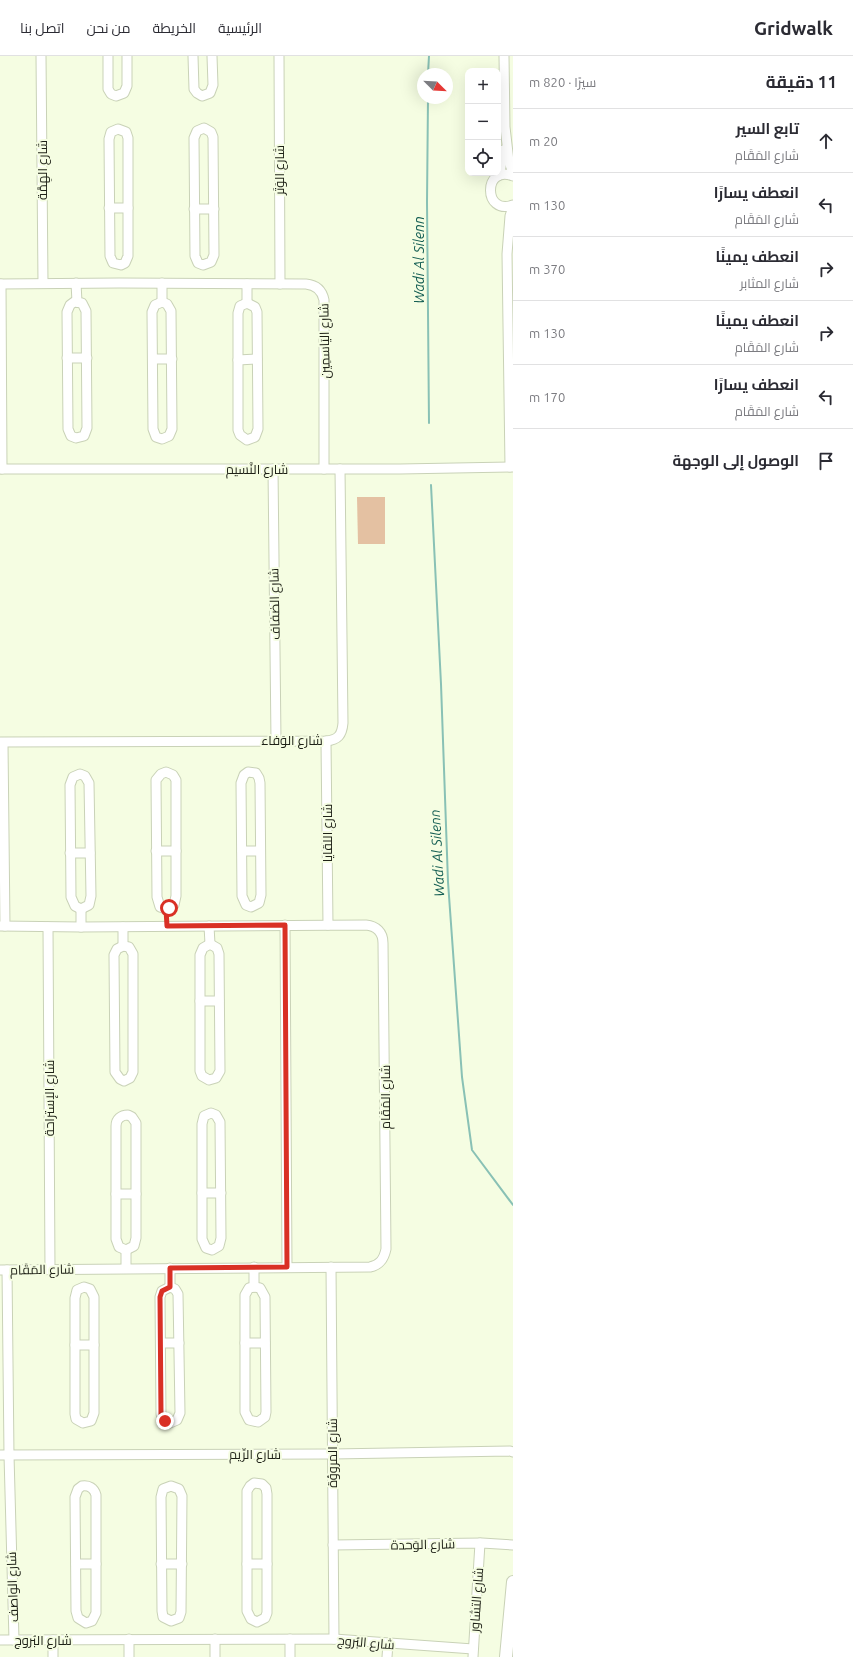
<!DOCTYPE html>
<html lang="ar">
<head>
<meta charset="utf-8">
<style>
	body { margin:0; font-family:Ubuntu,Cairo,sans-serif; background:#f7f7f7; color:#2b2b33; direction:rtl }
	.controls { position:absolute; right:12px; top:12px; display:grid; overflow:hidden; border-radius:8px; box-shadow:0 4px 16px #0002 }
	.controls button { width:36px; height:36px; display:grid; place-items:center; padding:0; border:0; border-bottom:1px solid #e1e1e2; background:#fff; color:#2b2b33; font:20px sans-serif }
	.compass { position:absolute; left:417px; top:12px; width:36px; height:36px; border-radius:50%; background:#fff; box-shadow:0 4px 16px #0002; rotate:114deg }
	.stop { position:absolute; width:12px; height:12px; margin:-9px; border:3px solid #d93025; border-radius:50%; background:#fff }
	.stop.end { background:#d93025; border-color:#fff; box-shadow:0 1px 4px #0008 }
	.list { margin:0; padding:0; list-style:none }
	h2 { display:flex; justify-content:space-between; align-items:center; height:52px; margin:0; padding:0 16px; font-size:17px }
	h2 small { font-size:13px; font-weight:400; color:#7c7c81 }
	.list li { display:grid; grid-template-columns:26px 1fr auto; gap:12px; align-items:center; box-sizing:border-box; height:64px; padding:0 16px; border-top:1px solid #e1e1e2 }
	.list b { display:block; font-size:15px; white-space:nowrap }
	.list p { margin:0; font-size:13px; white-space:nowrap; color:#7c7c81 }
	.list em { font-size:13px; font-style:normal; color:#7c7c81 }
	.icon { flex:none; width:22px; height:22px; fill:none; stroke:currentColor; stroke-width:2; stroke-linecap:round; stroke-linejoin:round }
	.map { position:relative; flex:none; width:513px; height:1601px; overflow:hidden; direction:ltr }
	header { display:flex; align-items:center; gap:24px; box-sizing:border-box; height:56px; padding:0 20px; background:#fff; border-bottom:1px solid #e1e1e2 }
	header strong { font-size:19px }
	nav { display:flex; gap:22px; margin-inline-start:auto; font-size:14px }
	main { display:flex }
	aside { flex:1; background:#fff }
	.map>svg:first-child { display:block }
</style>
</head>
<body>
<header>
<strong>Gridwalk</strong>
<nav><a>الرئيسية</a><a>الخريطة</a><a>من نحن</a><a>اتصل بنا</a></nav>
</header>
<main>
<aside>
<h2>11 دقيقة<small>سيرًا · 820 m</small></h2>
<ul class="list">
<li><svg class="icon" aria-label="ahead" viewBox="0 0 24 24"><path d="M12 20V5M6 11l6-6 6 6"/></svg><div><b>تابع السير</b><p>شارع المَقَام</p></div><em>20 m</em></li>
<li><svg class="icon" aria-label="left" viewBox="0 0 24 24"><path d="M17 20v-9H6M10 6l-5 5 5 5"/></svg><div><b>انعطف يسارًا</b><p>شارع المَقَام</p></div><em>130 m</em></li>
<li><svg class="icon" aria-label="right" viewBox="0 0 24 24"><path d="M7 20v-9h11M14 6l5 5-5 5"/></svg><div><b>انعطف يمينًا</b><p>شارع المثابر</p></div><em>370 m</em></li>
<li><svg class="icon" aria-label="right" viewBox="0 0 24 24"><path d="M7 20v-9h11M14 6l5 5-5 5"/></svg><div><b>انعطف يمينًا</b><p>شارع المَقَام</p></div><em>130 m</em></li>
<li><svg class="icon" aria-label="left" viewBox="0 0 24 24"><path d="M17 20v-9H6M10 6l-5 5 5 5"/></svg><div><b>انعطف يسارًا</b><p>شارع المَقَام</p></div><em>170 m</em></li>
<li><svg class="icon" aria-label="arrive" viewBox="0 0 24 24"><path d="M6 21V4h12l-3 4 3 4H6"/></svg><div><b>الوصول إلى الوجهة</b></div></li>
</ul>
</aside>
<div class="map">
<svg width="513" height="1601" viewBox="0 0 513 1601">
	<rect width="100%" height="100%" fill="#f5fde2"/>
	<polygon fill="#e4c1a2" points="357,441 385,441 385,488 358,488"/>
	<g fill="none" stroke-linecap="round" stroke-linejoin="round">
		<g stroke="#89c1b5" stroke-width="2">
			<polyline points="428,18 429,0"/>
			<polyline points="428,42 427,146 429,367"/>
			<polyline points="431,429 441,628 448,826 462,1021 472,1094 513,1149"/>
		</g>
		<defs>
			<g id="minor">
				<polyline points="41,0 43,227"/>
				<polyline points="108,0 108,33 111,38 116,40 124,37 127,30 127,0"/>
				<polyline points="193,0 194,33 197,37 202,40 210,37 213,29 212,0"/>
				<polyline points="279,0 280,228"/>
				<polyline points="504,0 505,71 509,106 513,117"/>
				<polygon points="204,72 211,76 213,81 214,199 211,206 203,209 198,207 195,200 194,82 197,75"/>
				<polygon points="118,73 126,76 128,82 128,200 125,207 121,209 113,207 110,200 109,83 111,76"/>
				<polyline points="498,120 501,111 503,94"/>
				<path d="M513,120C483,108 483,160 513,149"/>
				<polyline points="109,152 128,152"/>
				<polyline points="194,153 214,153"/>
				<polyline points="76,227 77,246"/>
				<polyline points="162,227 162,246"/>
				<path d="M0,228L119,227L306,228C316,229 322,234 324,244V413"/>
				<polyline points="1,228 2,413"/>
				<polyline points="247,228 247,247"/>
				<polygon points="74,246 82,247 86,255 87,372 84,380 76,382 71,380 68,373 67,256 70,249"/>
				<polygon points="162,246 167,248 171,255 172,373 169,380 162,383 156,381 153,373 152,256 155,249"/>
				<polygon points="247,247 255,251 257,256 258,373 255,381 247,384 240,379 238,374 238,257 240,250"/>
				<polyline points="67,302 87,302"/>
				<polyline points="153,303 172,303"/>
				<polyline points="238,304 257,303"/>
				<polyline points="510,411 507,198 510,160 513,151"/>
				<polyline points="0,413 400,413 513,411"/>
				<polyline points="273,413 276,684"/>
				<polyline points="326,685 328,869"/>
				<path d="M0,686L326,685C338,684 342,679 343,667L340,413"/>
				<polyline points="3,687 5,870"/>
				<polygon points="166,716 173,719 176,724 176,840 174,849 166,853 160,851 157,841 156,724 161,718"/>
				<polygon points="248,716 256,717 259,722 260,727 261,839 259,847 251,851 246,849 242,840 241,727 244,719"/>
				<polygon points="80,718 85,720 89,727 91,840 89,849 81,853 75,850 71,841 70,729 73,721"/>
				<polyline points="156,795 176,795"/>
				<polyline points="242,795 260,795"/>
				<polyline points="70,797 90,797"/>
				<polyline points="81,853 81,871"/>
				<polyline points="285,869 287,1211"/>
				<path d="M0,870L81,871L366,869C376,870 383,876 383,887L386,1193C384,1203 380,1209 370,1211L0,1214"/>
				<polyline points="209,870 210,888"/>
				<polyline points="48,871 50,1213"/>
				<polyline points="123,871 123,890"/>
				<polygon points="210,888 217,892 219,898 220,1015 216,1022 209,1024 202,1020 200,1015 200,899 203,892"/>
				<polygon points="123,890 129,891 133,898 133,1016 130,1022 124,1025 120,1023 115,1016 114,899 117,893"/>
				<polyline points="200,945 219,945"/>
				<polygon points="211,1057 216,1059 220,1066 221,1182 219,1190 212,1194 206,1192 202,1183 202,1068 204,1060"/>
				<path d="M128,1059L132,1061L136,1067V1182L134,1190L126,1194L119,1191L116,1183V1070C116,1063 121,1059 128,1059Z"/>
				<polyline points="202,1137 221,1137"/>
				<polyline points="116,1138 136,1138"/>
				<polyline points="126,1194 126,1212"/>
				<polyline points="254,1211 254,1231"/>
				<polyline points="331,1211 334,1583"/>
				<polyline points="170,1212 170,1231"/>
				<polyline points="7,1214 9,1399 14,1584"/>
				<polygon points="84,1231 90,1233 94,1241 94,1357 91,1365 83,1367 76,1363 75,1358 75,1242 77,1234"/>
				<polygon points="170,1231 175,1233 178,1238 180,1357 177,1364 170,1367 163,1363 161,1358 160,1241 162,1235"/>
				<polygon points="254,1231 260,1232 265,1241 266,1356 265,1361 258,1366 249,1364 245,1356 245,1239 249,1232"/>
				<polyline points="161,1287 179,1287"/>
				<polyline points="245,1287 265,1287"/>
				<polyline points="75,1289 94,1289"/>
				<polyline points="0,1399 332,1398 510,1395 513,1396"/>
				<polygon points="254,1427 262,1428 266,1432 267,1438 267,1557 265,1562 257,1566 251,1563 247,1555 247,1435 250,1430"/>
				<path d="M82,1430C89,1429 94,1432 96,1439V1557L92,1565L86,1567L78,1562L76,1555L75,1441L78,1433Z"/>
				<polygon points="171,1430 179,1433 182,1440 181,1556 179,1562 171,1565 163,1561 162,1555 161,1441 163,1433"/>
				<polyline points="333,1489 482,1487 513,1489"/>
				<polyline points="76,1508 96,1508"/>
				<polyline points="161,1508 182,1508"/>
				<polyline points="247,1508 267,1508"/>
				<polyline points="129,1583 129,1601"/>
				<polyline points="215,1583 215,1601"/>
				<polyline points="290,1583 290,1601"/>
				<polyline points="0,1584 334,1583 473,1593"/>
				<polyline points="53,1584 53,1601"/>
				<polyline points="387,1601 388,1588"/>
				<polyline points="473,1601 480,1487"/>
			</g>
			<polyline id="major" points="506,1601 513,1526"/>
		</defs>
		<use href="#minor" stroke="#c9d2b7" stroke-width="11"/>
		<use href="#major" stroke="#c9d2b7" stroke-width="14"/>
		<use href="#minor" stroke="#fff" stroke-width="9"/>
		<use href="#major" stroke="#fff" stroke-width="12"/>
	</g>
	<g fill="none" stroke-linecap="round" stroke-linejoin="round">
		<polyline stroke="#d93025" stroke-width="5" points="165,1365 161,1358 160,1241 162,1235 170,1231 170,1212 287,1211 285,869 167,870 166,853 169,852"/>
	</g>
	<g text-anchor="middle" stroke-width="4" stroke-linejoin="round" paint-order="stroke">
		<g font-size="13" fill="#1e2117" stroke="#f5fde2">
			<text transform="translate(42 114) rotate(-90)" y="5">شارع الهِمَّة</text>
			<text transform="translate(279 114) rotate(-90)" y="5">شارع الوَتَر</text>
			<text transform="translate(324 285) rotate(-91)" y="5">شارع اليَاسمِين</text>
			<text x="257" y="418">شارع النَّسيم</text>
			<text transform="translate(274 548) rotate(-91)" y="5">شارع الضفاف</text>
			<text x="292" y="689">شارع الوَفاء</text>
			<text transform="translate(327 777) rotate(-90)" y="5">شارع اللقايا</text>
			<text transform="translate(385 1041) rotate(-90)" y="5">شارع المَقَام</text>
			<text transform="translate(49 1042) rotate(-90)" y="5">شارع الإستراحة</text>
			<text transform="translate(42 1213) rotate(-1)" y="5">شارع المَقَام</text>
			<text transform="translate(332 1397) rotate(-90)" y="5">شارع المروؤة</text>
			<text x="255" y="1403">شارع الرِّيم</text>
			<text transform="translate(423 1488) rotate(-1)" y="5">شارع الوَحدة</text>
			<text transform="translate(12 1531) rotate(-92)" y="5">شارع الواصف</text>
			<text transform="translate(476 1544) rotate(-86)" y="5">شارع التشاور</text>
			<text x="43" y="1589">شارع البُروج</text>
			<text transform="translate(366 1586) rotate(5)" y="5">شارع البُروج</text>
		</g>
		<g font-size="14" font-style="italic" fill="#145e53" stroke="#f5fde2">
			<text transform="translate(419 204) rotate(-90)" y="5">Wadi Al Silenn</text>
			<text transform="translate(437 797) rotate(-93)" y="5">Wadi Al Silenn</text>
		</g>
	</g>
</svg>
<div class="controls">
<button>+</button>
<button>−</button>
<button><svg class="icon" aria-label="locate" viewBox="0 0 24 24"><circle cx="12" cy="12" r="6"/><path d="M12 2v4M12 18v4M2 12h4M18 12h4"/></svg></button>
</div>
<svg class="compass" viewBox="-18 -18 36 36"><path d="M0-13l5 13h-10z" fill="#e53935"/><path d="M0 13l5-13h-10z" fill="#7c7c81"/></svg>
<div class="stop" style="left:169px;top:852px"></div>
<div class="stop end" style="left:165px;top:1365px"></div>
</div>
</main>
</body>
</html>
